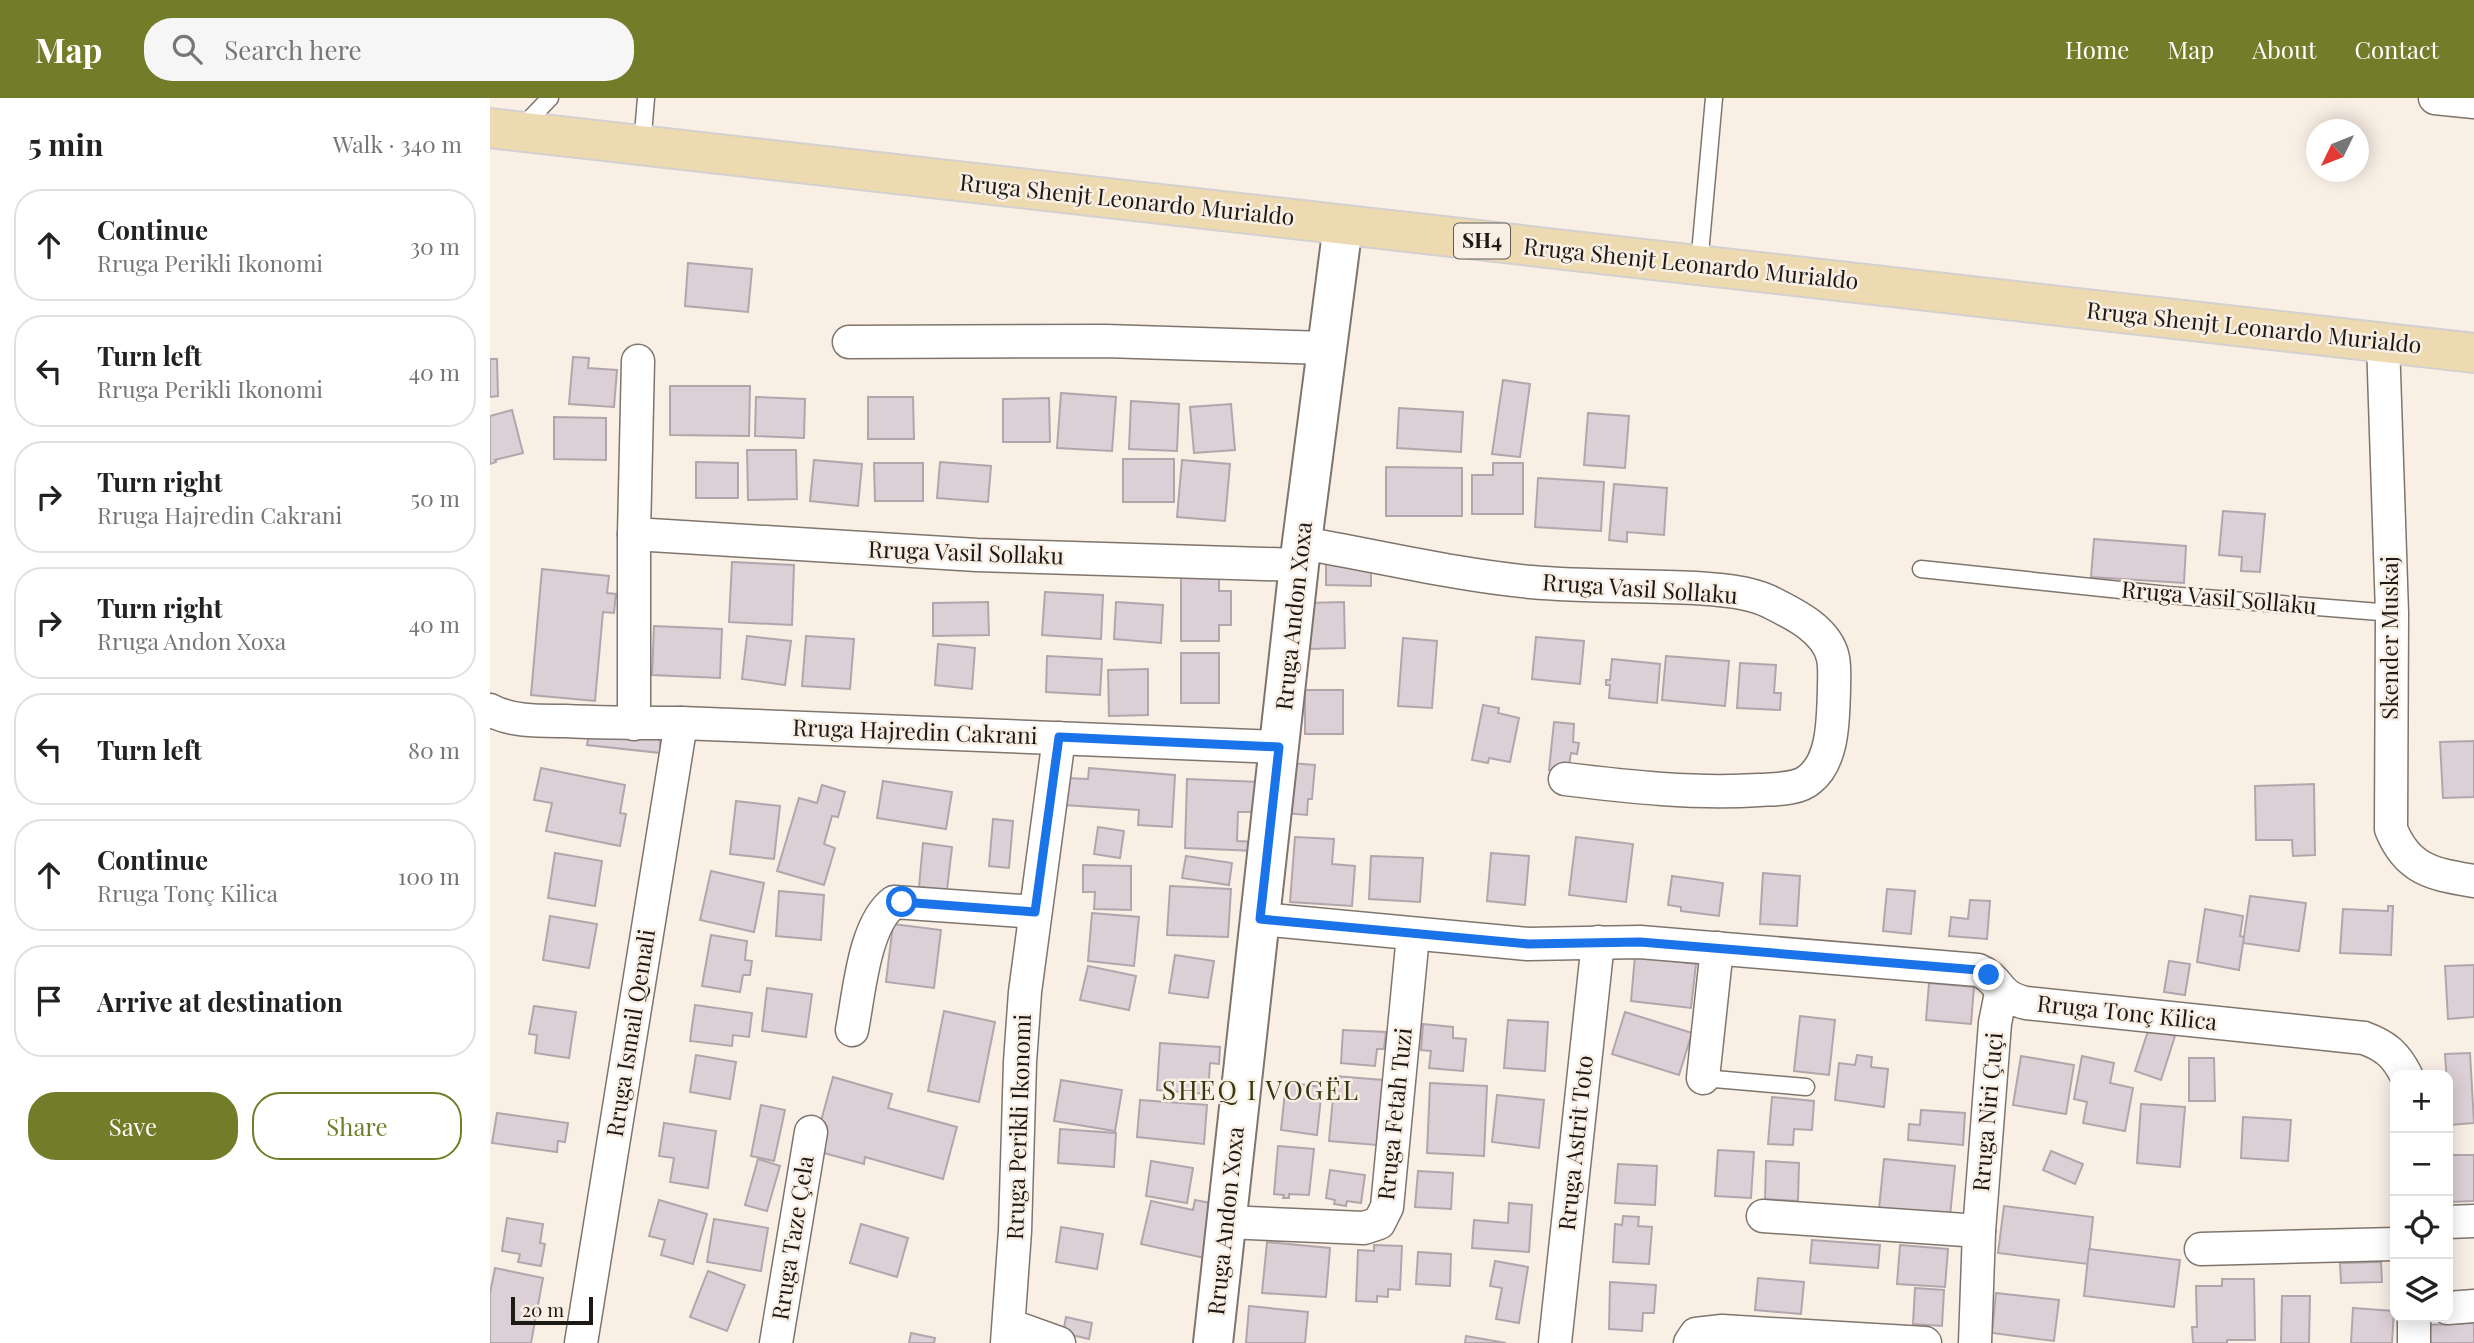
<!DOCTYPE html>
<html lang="en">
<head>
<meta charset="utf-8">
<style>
	body { margin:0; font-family:"Playfair Display",serif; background:#f6f6f6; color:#222 }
	.controls { position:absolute; right:21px; bottom:21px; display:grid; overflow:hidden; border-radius:14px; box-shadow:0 4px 18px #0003 }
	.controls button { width:63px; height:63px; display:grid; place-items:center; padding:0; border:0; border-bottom:2px solid #e0e0e0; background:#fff; color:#222; font:35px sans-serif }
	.compass { position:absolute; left:1816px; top:21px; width:63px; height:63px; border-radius:50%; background:#fff; box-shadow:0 4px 18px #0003; rotate:227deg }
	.scale { position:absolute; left:21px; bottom:18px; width:82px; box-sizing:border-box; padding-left:7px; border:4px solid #1d1a16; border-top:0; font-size:19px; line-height:24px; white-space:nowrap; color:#1d1a16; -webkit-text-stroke:5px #faefe5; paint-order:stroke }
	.stop { position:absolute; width:21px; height:21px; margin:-16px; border:5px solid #1a73e8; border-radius:50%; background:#fff }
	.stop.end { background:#1a73e8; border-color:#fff; box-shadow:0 2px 7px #0008 }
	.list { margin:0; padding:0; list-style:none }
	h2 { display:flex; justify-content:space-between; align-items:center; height:91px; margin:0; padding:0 28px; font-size:30px }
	h2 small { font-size:23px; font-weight:400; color:#767676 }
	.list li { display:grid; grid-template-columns:46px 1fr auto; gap:21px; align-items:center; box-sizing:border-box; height:112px; margin:0 14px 14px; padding:0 14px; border:2px solid #e0e0e0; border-radius:28px }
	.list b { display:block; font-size:26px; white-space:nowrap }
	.list p { margin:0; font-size:23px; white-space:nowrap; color:#767676 }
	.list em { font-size:23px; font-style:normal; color:#767676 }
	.actions { display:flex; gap:14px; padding:21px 28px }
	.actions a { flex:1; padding:16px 0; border:2px solid #737d29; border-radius:28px; text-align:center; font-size:24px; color:#737d29 }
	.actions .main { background:#737d29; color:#fff }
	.icon { flex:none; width:38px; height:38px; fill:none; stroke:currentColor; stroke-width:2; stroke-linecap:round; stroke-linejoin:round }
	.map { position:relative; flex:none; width:1984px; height:1245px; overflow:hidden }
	header { display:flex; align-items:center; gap:42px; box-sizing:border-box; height:98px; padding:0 35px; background:#737d29; color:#fff }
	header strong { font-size:33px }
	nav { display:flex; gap:38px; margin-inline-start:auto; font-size:24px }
	.search { width:490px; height:63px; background:#f6f6f6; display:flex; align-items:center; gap:18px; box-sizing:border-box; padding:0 24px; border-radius:28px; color:#767676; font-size:26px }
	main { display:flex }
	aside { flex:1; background:#fff }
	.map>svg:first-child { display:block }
</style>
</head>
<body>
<header>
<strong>Map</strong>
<div class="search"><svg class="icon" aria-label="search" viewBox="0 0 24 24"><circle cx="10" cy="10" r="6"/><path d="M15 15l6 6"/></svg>Search here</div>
<nav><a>Home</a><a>Map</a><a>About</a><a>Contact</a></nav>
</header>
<main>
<aside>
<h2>5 min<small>Walk · 340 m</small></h2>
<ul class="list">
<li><svg class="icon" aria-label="ahead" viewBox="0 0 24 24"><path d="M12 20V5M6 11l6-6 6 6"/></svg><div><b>Continue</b><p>Rruga Perikli Ikonomi</p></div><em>30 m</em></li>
<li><svg class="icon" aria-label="left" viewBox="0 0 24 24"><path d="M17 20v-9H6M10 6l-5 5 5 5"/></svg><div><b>Turn left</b><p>Rruga Perikli Ikonomi</p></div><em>40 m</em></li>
<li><svg class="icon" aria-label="right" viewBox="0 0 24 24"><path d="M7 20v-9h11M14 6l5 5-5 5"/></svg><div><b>Turn right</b><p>Rruga Hajredin Cakrani</p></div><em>50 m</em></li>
<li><svg class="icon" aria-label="right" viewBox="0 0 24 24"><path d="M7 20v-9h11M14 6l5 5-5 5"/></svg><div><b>Turn right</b><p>Rruga Andon Xoxa</p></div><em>40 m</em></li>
<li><svg class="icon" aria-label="left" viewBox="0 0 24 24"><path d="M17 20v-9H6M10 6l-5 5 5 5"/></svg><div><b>Turn left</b></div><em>80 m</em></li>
<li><svg class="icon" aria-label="ahead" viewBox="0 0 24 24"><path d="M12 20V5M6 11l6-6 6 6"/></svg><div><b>Continue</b><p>Rruga Tonç Kilica</p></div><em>100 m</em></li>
<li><svg class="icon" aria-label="arrive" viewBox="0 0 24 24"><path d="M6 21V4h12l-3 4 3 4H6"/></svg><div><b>Arrive at destination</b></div></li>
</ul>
<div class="actions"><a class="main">Save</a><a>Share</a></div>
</aside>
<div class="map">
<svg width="1984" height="1245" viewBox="0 0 1984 1245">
	<rect width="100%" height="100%" fill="#faefe5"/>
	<g fill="#dccfd6" stroke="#b2a6ac" stroke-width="2">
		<polygon points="198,165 262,171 258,214 195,208"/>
		<polygon points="83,259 99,260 98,270 127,272 124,309 79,306"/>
		<polygon points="0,261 7,261 8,298 0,299"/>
		<polygon points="1013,282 1040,286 1030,359 1002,356"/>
		<polygon points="180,288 260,288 259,338 180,337"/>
		<polygon points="571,295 626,299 622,353 567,350"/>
		<polygon points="266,299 315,301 314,340 265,338"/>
		<polygon points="378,299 423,299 424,341 378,341"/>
		<polygon points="559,300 560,344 513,344 513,301"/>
		<polygon points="641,303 689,306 687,353 639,351"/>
		<polygon points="741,306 745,352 704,355 700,309"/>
		<polygon points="909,310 973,314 971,354 907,350"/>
		<polygon points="22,312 33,355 5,362 6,364 0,366 0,318"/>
		<polygon points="1098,315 1139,318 1135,370 1094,367"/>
		<polygon points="64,319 116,320 116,362 64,361"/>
		<polygon points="257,352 306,352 307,401 258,402"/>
		<rect x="633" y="361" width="51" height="43"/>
		<polygon points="324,362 372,366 368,408 320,403"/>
		<polygon points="692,362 740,366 735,423 687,419"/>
		<polygon points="206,364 248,365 248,400 206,400"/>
		<polygon points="450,364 501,368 498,404 447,400"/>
		<polygon points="384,365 433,365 433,403 385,403"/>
		<polygon points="1003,365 1033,365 1033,416 982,416 982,377 1003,377"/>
		<polygon points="896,369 972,370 972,418 896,418"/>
		<polygon points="1048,380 1114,384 1111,433 1045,429"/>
		<polygon points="1124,386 1177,390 1174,437 1137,434 1137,444 1119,442"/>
		<polygon points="1733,413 1775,416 1770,474 1751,473 1752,459 1729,457"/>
		<polygon points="1604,441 1696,448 1694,485 1601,479"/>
		<polygon points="881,458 881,488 836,487 836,459"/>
		<polygon points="242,464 304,467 302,527 239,524"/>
		<polygon points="52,471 119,478 117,495 126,496 124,515 113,514 105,603 41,597"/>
		<polygon points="691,474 729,474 729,493 741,493 741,527 729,527 729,543 691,543"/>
		<polygon points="555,494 613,497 611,541 552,537"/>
		<polygon points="498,504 499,537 443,538 443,505"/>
		<polygon points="626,504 673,507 671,545 624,541"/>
		<polygon points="854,504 855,550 817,551 816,505"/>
		<polygon points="164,528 232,531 230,580 162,577"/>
		<polygon points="257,538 301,543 295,587 252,581"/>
		<polygon points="316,538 364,541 360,591 312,588"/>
		<polygon points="1046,539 1094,543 1090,586 1042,581"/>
		<polygon points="913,540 947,543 942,610 908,608"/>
		<polygon points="448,546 485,550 482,591 445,587"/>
		<rect x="691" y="555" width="38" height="50"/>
		<polygon points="557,558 612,561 610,597 556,594"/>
		<polygon points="1176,558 1239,563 1235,608 1172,602"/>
		<polygon points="1122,561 1170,566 1167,605 1119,600 1120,587 1116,587 1116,582 1120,582"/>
		<polygon points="1250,565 1286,567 1284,595 1291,595 1290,612 1247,610"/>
		<polygon points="658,571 658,617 619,618 618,572"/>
		<rect x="815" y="592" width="38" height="44"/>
		<polygon points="993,607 1009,610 1008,615 1029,620 1020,664 999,660 998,665 982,662"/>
		<polygon points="1064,624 1084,626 1083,644 1089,645 1087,656 1081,655 1078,674 1059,672"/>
		<polygon points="100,631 169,635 171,655 97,647"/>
		<polygon points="1984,643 1984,699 1953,700 1950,644"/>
		<polygon points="800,665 825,667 822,701 818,701 817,717 796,715"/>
		<polygon points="51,670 135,687 130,715 136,716 130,748 56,733 62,705 44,702"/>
		<polygon points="599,670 685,677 682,729 648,727 649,712 574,707 576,680 598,681"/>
		<polygon points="697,681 770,684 769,714 748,714 747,743 766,744 765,753 695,750"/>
		<polygon points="393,683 462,694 456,731 387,720"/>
		<polygon points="1824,686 1825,757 1803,758 1802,742 1766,742 1765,688"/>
		<polygon points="332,687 355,694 348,719 342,718 334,746 345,750 334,787 287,773 309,700 327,705"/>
		<polygon points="246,703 290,708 284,761 240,756"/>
		<polygon points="503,721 523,723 519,770 499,768"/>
		<polygon points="608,729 634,733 630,760 604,756"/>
		<polygon points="805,739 844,741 842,766 865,768 862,808 800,804"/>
		<polygon points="1086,739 1143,746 1136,804 1079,797"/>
		<polygon points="433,745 462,749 457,792 429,789"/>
		<polygon points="65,755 112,763 105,808 58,800"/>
		<polygon points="1001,755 1039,758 1035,807 997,803"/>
		<polygon points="696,758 742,765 739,787 692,780"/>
		<polygon points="881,758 933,760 930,804 879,801"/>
		<polygon points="593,767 641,768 641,812 604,811 605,794 593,794"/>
		<polygon points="221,773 274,785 264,834 210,822"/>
		<polygon points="1273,775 1310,778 1307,828 1270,826"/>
		<polygon points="1182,778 1233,785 1229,818 1191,813 1191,809 1178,807"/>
		<polygon points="680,788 741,791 738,839 677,837"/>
		<polygon points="1397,791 1425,793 1421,836 1393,833"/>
		<polygon points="289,793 334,797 331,842 286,838"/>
		<polygon points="1760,798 1816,805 1809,853 1753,845"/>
		<polygon points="1480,802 1500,803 1497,841 1459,838 1461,819 1478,821"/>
		<polygon points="1898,808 1903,808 1901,857 1850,855 1853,811 1898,813"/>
		<polygon points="1715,811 1753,818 1750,838 1754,839 1749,872 1707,864"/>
		<polygon points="602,815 649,819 644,868 598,863"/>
		<polygon points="60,818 107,826 99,870 53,862"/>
		<polygon points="403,826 451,832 444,890 396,884"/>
		<polygon points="221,837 257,843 255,862 262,863 260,877 253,877 250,894 212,888"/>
		<polygon points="685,857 724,863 718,900 679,895"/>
		<polygon points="1145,858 1206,866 1201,910 1141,903"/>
		<polygon points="1679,863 1700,866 1695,897 1674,894"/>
		<polygon points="1984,867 1984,919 1958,921 1955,868"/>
		<polygon points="598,868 646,878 639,912 590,902"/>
		<polygon points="1439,885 1484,889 1481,926 1436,922"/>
		<polygon points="277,890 322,896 316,939 272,933"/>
		<polygon points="205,907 262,915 259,939 243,937 242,948 200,943"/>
		<polygon points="44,908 86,914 79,960 45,955 47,937 39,936"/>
		<polygon points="454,913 505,924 489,1004 438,993"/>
		<polygon points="1135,914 1202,935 1189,977 1122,956"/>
		<polygon points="1310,918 1345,922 1339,977 1304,973"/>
		<polygon points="1018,922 1058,924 1055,973 1014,970"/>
		<polygon points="933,926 963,929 963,940 976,941 973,973 939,970 941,953 931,952"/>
		<polygon points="1659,930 1685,938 1671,982 1645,973"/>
		<polygon points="853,932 896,934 894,951 887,951 885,968 851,965"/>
		<polygon points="670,945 730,949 729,966 720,965 718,996 667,992"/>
		<polygon points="1980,955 1984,1025 1960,1027 1955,956"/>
		<polygon points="206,957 246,964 240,1001 200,994"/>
		<polygon points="1367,957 1382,959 1381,969 1398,971 1394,1009 1345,1002 1349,965 1365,967"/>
		<polygon points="1531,958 1584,967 1576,1016 1523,1007"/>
		<polygon points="1592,958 1624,965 1620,985 1643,990 1635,1033 1593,1025 1597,1004 1584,1001"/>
		<polygon points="1699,960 1724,960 1725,1003 1699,1003"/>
		<polygon points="845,978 893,982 887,1047 839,1043"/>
		<polygon points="343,979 402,996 398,1010 467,1029 453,1081 375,1059 374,1066 323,1052"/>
		<polygon points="571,982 632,992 625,1033 564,1023"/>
		<polygon points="796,984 832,989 827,1037 791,1032"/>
		<polygon points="940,985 997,988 994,1058 937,1055"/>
		<polygon points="1007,997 1054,1002 1049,1050 1002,1044"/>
		<polygon points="1282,999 1324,1003 1322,1032 1304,1031 1303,1047 1278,1046"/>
		<polygon points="650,1002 717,1007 714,1046 647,1039"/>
		<polygon points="1651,1006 1695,1009 1690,1069 1647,1065"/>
		<polygon points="271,1007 295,1012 284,1063 261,1058"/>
		<polygon points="1431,1012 1475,1015 1473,1047 1418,1042 1419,1026 1430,1027"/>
		<polygon points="7,1015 78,1025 75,1044 68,1043 67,1054 2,1045"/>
		<polygon points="1753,1019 1801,1022 1798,1063 1751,1060"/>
		<polygon points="174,1025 226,1033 218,1090 180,1084 184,1060 169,1058"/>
		<polygon points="570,1031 626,1035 624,1069 568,1065"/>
		<polygon points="788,1048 824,1051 819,1097 799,1096 799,1100 793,1100 794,1097 784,1096"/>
		<polygon points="1228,1052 1264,1054 1261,1100 1225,1098"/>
		<polygon points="1561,1053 1593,1066 1585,1086 1553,1072"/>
		<polygon points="1958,1057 1984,1057 1984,1103 1958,1104"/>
		<polygon points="268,1061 290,1068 277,1113 255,1107"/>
		<polygon points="1394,1061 1465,1068 1460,1118 1389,1111"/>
		<polygon points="661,1063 703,1070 697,1105 656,1098"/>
		<polygon points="1276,1063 1309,1065 1308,1103 1275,1101"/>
		<polygon points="1128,1066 1167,1068 1165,1107 1125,1105"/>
		<polygon points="840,1072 875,1077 871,1105 857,1103 856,1108 844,1106 845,1102 836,1100"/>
		<polygon points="928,1073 963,1075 961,1111 925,1109"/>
		<polygon points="169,1102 217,1116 203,1166 171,1157 175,1142 159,1138"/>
		<polygon points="705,1102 731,1107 719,1161 651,1146 661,1103 703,1112"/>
		<polygon points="1019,1105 1042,1107 1039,1154 982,1150 984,1122 1018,1125"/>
		<polygon points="1514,1108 1603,1119 1598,1166 1508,1155"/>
		<polygon points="1133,1118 1149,1119 1148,1128 1162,1129 1159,1166 1123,1164 1125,1126 1132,1127"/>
		<polygon points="17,1120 53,1126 50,1145 55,1146 51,1168 28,1164 30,1156 12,1153"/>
		<polygon points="224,1121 278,1130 271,1173 217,1164"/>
		<polygon points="371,1126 418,1140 407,1179 360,1165"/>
		<polygon points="571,1129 613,1136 607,1171 566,1164"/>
		<polygon points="1322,1142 1390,1147 1388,1170 1320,1165"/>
		<polygon points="777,1144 840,1150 836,1199 772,1195"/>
		<polygon points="884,1147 912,1148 910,1192 898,1191 898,1199 887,1198 887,1204 866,1203 868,1152 884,1153"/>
		<polygon points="1410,1147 1458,1151 1455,1189 1407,1186"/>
		<polygon points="1599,1151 1690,1162 1684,1209 1594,1198"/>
		<polygon points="928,1154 961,1156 960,1188 926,1186"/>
		<polygon points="1005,1163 1038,1169 1029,1225 1006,1221 1012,1190 1000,1188"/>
		<polygon points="1891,1164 1892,1184 1851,1185 1850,1165"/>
		<polygon points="5,1170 53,1180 41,1245 0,1245 0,1195"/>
		<polygon points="218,1173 255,1187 237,1233 200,1219"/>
		<polygon points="1268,1180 1314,1184 1311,1216 1265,1212"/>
		<polygon points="1732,1181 1764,1181 1765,1242 1737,1242 1737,1245 1703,1245 1702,1229 1707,1229 1706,1188 1732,1188"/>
		<polygon points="1120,1184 1166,1187 1164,1215 1153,1215 1152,1233 1119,1231"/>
		<polygon points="1425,1190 1454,1192 1452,1228 1423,1226"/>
		<polygon points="1506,1195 1569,1202 1564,1243 1502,1235"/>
		<polygon points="1792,1198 1820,1198 1819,1245 1791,1245"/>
		<polygon points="759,1208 818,1214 815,1245 756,1245"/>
		<polygon points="1863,1210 1904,1213 1902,1245 1861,1245"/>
		<polygon points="576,1219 602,1225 599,1241 573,1235"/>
		<polygon points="1984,1225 1984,1245 1935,1245 1934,1227"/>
		<polygon points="421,1235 445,1240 444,1245 419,1245"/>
		<polygon points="976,1238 1016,1245 975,1245"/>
	</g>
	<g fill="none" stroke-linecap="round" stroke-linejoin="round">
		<defs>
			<g id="service">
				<polyline points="30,31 60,0"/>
				<polyline points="152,48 156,0"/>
				<polyline points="1209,167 1224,0"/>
				<polyline points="1431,471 1678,497 1902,515"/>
				<polyline points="1213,980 1316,989"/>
			</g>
			<g id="minor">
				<polyline points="1945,0 1984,4"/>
				<polyline points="359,244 615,243 836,250"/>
				<path d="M1893,244L1902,515L1901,731C1918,773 1944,776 1984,783"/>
				<polyline points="144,436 487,457 809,467"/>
				<path d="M812,445C888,458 965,477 1041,484C1096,489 1151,487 1205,490C1230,492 1255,493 1278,503C1302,515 1337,531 1343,560C1345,570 1344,581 1344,591C1343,619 1344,662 1320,681C1308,692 1285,691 1269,692C1204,696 1140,689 1075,681"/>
				<path d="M0,612C22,624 50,623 75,623C114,625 152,625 191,625L789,649"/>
				<polyline points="144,626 144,436 148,263"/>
				<path d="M770,821L1038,846L1150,844L1488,872C1512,882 1505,898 1536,905L1874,940C1896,948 1906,957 1916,977"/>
				<path d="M362,932C369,896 374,826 404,804L545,814"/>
				<polyline points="1213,980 1227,850"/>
				<polyline points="1273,1118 1489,1133"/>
				<polyline points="736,1124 874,1130 889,1125 897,1109 923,837"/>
				<polyline points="1958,1124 1984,1123"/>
				<polyline points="1711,1151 1905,1146"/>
				<polyline points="1958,1210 1984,1208"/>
				<polyline points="519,1227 569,1245"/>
				<polyline points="91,1245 191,625"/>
				<polyline points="286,1245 321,1034"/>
				<polyline points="517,1245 525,1133 530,964 535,894 569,640"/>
				<polyline points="1065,1245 1108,844"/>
				<polyline points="1200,1245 1206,1236 1232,1233 1435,1245"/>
				<polyline points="1485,1245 1489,1133 1505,925 1511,895"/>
				<polyline points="1924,1245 1924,1219"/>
			</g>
			<polyline id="tertiary" points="723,1245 809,467 853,127"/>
			<polyline id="primary" points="0,30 1984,255"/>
		</defs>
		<use href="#service" stroke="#7f756d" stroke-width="19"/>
		<use href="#minor" stroke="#7f756d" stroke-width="35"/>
		<use href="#tertiary" stroke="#7f756d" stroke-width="42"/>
		<use href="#primary" stroke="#d2d1d0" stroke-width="42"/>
		<use href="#service" stroke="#fff" stroke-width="16"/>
		<use href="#minor" stroke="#fff" stroke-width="32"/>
		<use href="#tertiary" stroke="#fff" stroke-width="38"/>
		<use href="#primary" stroke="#eedab0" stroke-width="38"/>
	</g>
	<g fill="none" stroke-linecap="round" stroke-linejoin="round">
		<polyline stroke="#1a73e8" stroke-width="9" points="412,804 545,814 569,639 789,649 770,821 1038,846 1150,844 1488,872 1499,877"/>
	</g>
	<g text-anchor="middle" stroke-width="5" stroke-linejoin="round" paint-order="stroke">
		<rect fill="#faefe5" stroke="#5f5a54" stroke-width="2" x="964" y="125.5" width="56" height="35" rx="5"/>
		<g font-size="21" font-weight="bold" fill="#1d1a16">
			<text x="992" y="150">SH4</text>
		</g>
		<g font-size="23" fill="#1d1a16" stroke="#faefe5">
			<text transform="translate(637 102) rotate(6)" y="8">Rruga Shenjt Leonardo Murialdo</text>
			<text transform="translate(1201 166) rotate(6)" y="8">Rruga Shenjt Leonardo Murialdo</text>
			<text transform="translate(1764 230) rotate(6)" y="8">Rruga Shenjt Leonardo Murialdo</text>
			<text transform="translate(476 455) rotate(2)" y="8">Rruga Vasil Sollaku</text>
			<text transform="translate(1150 491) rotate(4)" y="8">Rruga Vasil Sollaku</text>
			<text transform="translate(1729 500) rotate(5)" y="8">Rruga Vasil Sollaku</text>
			<text transform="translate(804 518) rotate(-84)" y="8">Rruga Andon Xoxa</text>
			<text transform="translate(1900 540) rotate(-90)" y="8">Skender Muskaj</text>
			<text transform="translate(425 634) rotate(2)" y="8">Rruga Hajredin Cakrani</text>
			<text transform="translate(1637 915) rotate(6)" y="8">Rruga Tonç Kilica</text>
			<text transform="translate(141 935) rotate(-81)" y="8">Rruga Ismail Qemali</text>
			<text transform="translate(1498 1014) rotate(-85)" y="8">Rruga Niri Çuçi</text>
			<text transform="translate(905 1016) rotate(-84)" y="8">Rruga Fetah Tuzi</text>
			<text transform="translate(529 1029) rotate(-88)" y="8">Rruga Perikli Ikonomi</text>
			<text transform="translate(1086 1045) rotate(-84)" y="8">Rruga Astrit Toto</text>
			<text transform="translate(736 1123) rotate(-84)" y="8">Rruga Andon Xoxa</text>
			<text transform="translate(303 1140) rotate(-81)" y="8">Rruga Taze Çela</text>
		</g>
		<g font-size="26" letter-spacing="2" fill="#333810" stroke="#faefe5">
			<text x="771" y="1002">SHEQ I VOGËL</text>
		</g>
	</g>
</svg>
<div class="controls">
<button>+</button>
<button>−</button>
<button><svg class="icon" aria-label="locate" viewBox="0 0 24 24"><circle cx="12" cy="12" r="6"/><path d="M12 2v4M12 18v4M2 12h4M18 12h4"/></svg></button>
<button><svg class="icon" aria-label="layers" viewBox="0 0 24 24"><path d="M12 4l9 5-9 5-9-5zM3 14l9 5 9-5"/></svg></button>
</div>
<svg class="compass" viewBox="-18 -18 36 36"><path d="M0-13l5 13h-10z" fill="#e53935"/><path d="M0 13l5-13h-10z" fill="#767676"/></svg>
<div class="scale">20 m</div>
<div class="stop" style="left:412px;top:804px"></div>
<div class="stop end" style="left:1499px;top:877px"></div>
</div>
</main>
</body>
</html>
